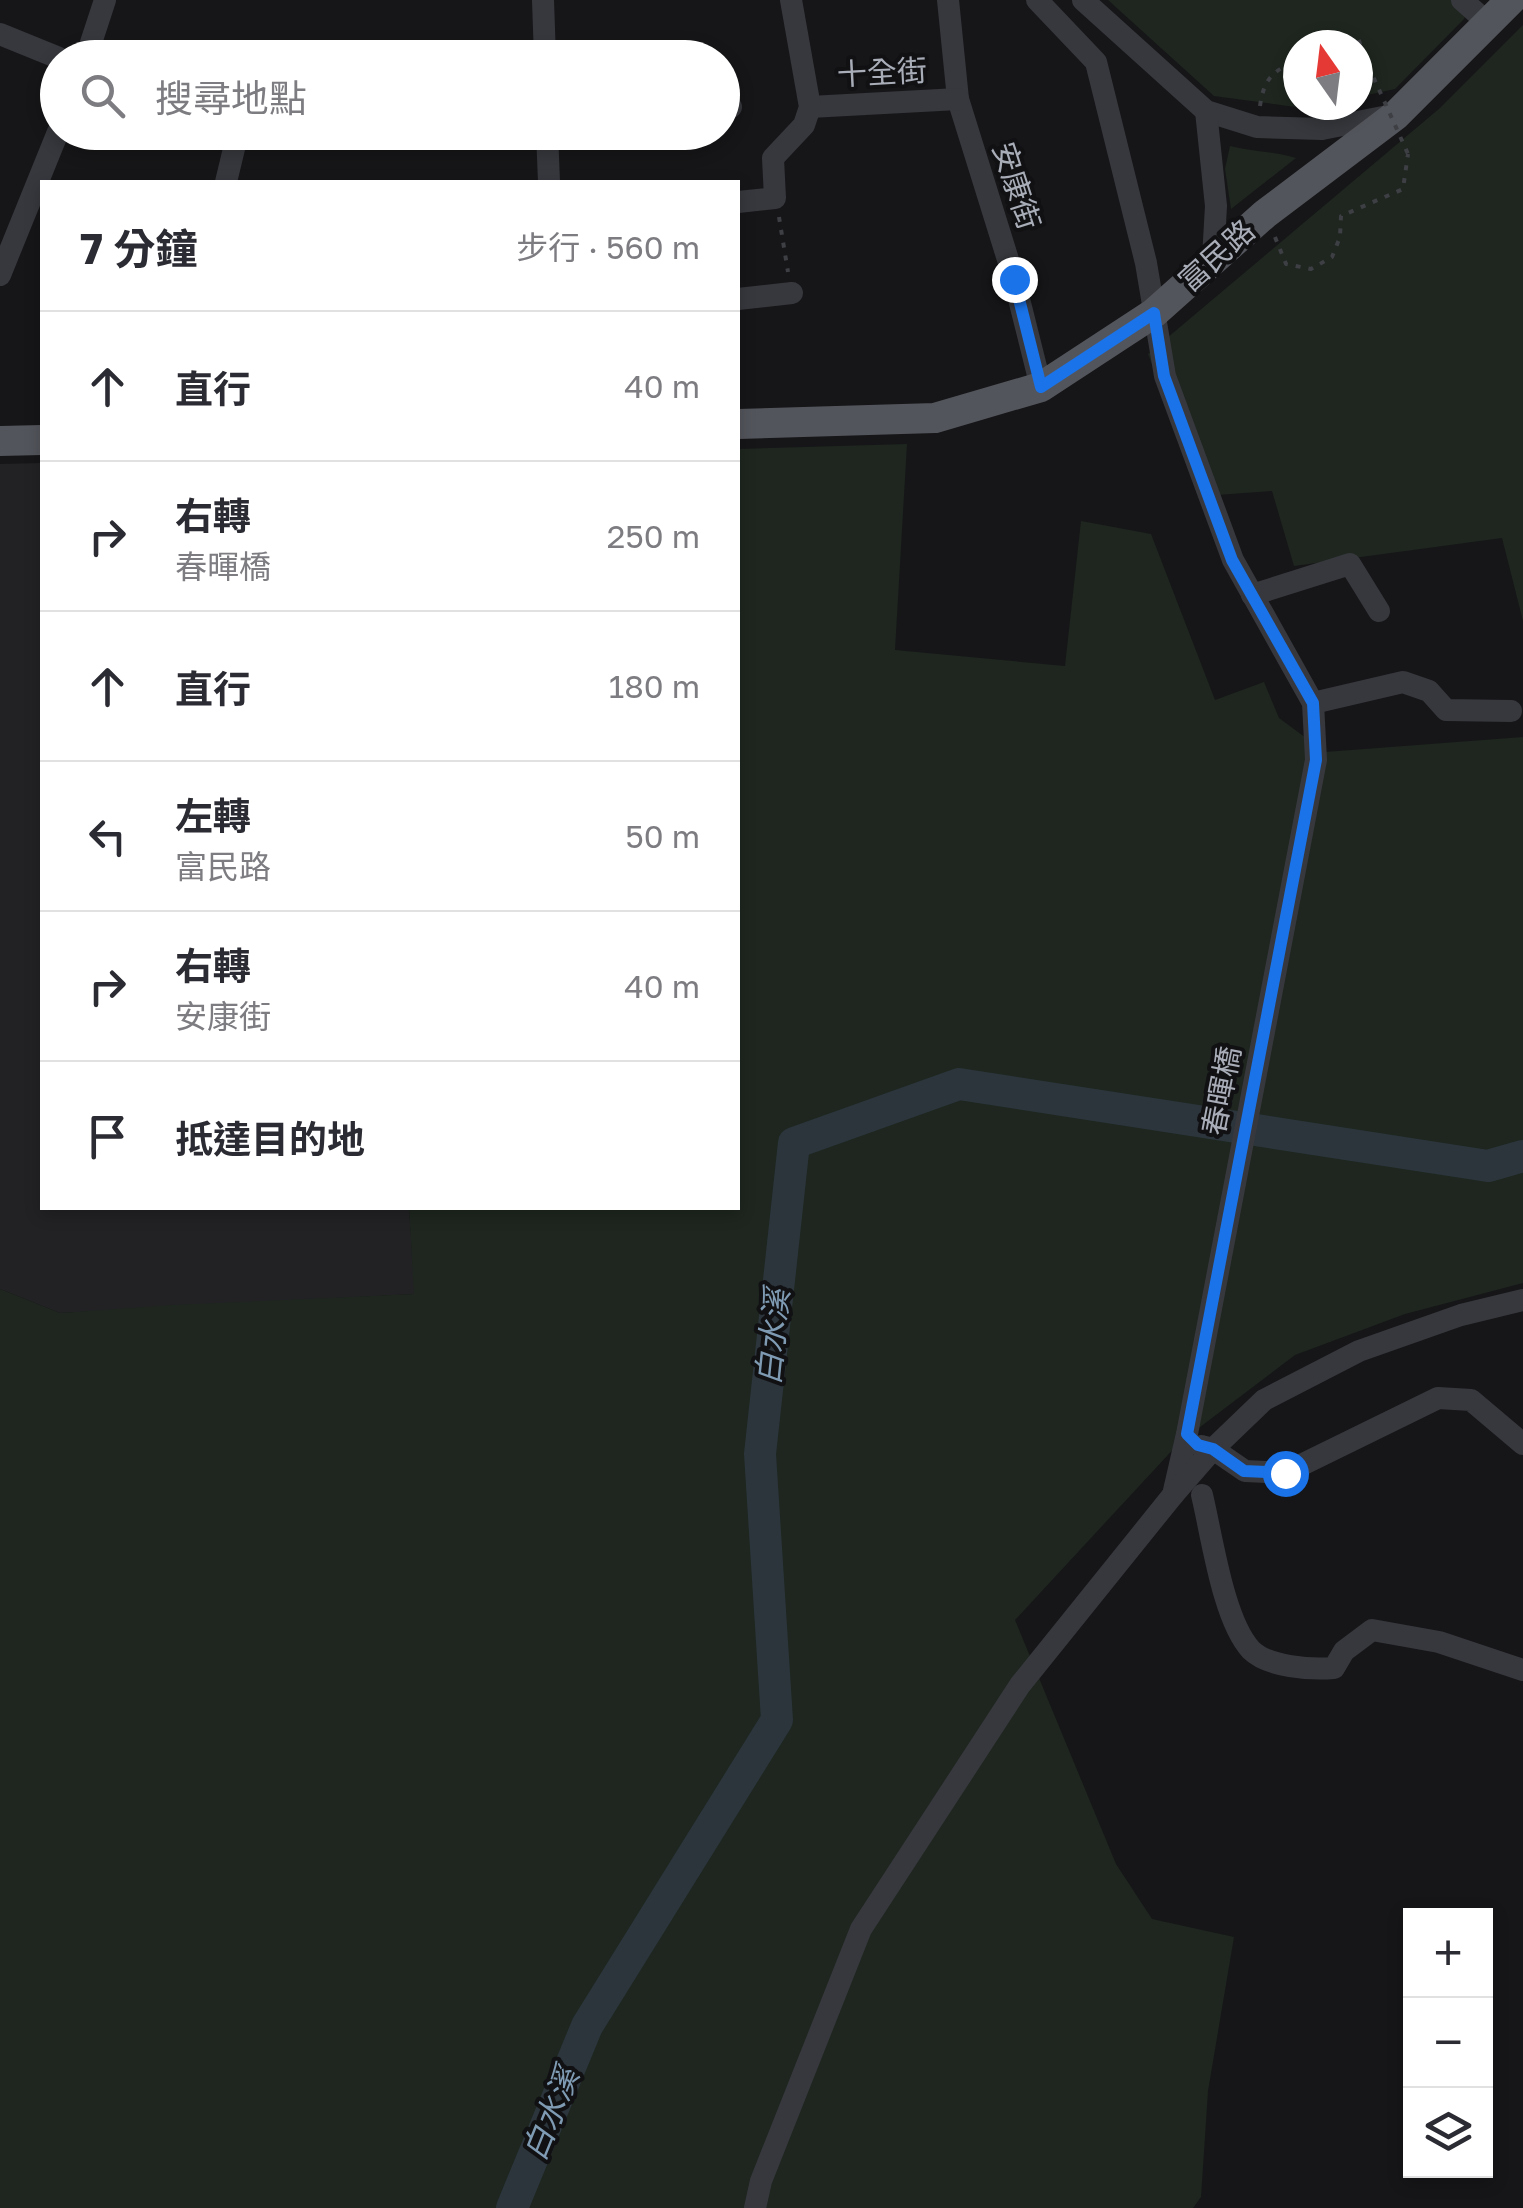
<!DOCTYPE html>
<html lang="zh-TW">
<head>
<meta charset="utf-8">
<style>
	body { margin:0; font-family:"Golos Text","Noto Sans TC",sans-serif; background:#f2f2f3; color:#2b2b33 }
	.controls { position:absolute; right:30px; bottom:30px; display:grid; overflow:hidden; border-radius:0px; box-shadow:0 5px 15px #0003 }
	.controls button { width:90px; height:90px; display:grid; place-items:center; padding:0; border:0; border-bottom:2px solid #e1e1e2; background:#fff; color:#2b2b33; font:50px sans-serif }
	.compass { position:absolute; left:1283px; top:30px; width:90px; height:90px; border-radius:50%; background:#fff; box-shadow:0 5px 15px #0003; rotate:346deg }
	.stop { position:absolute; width:30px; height:30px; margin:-22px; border:8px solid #1a73e8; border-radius:50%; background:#fff }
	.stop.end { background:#1a73e8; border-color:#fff; box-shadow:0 2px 10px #0008 }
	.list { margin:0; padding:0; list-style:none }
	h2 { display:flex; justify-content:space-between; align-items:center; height:130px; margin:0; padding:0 40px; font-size:42px }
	h2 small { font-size:32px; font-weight:400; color:#7c7c81 }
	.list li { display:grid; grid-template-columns:65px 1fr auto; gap:30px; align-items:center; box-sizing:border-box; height:150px; padding:0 40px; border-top:2px solid #e1e1e2 }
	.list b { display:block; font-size:38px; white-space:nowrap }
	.list p { margin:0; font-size:32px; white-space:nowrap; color:#7c7c81 }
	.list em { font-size:32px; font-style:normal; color:#7c7c81 }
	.icon { flex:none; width:55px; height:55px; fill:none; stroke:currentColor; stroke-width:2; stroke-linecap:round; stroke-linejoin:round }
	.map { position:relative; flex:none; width:1523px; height:2208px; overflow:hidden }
	.search { position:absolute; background:#fff; box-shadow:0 5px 15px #0003; left:40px; top:40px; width:700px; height:110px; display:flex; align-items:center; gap:25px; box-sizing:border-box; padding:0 35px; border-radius:55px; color:#7c7c81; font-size:38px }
	.panel { position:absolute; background:#fff; box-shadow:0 5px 15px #0003; left:40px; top:180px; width:700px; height:1030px; border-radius:0px }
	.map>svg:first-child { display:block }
</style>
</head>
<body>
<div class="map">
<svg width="1523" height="2208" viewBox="0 0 1523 2208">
	<rect width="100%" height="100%" fill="#161618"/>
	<polygon fill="#222225" points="42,463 42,1208 409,1208 415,1294 60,1313 0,1289 0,464"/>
	<g fill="#1e261f">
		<polygon points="1108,0 1472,0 1464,19 1395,89 1358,97 1358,45 1298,45 1298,105 1326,105 1310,109 1214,96"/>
		<polygon points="1523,25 1523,621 1502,538 1294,566 1272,491 1203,496 1148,354 1440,108"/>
		<path d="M1230,146C1252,152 1275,151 1296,158L1231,209L1225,169Z"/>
		<polygon points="907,444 895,650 1065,666 1081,521 1151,534 1215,700 1264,682 1279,718 1325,752 1523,737 1523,1283 1405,1314 1295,1355 1179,1443 1015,1620 1116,1864 1152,1919 1234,1937 1208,2091 1201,2197 1193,2208 0,2208 0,1289 60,1313 171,1305 414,1294 409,1208 738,1208 738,449"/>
	</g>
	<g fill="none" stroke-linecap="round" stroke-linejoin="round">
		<polyline stroke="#2c353c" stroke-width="32" points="512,2208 587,2026 777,1720 760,1454 794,1143 959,1084 1488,1166 1523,1156"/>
		<g stroke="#3d3f44" stroke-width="4" stroke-dasharray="5 8" stroke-linecap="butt">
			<polyline points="1352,45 1358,37 1363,54"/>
			<path d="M1260,106C1264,78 1273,71 1298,60"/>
			<polyline points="779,217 788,272"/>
			<polyline points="1275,237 1286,264 1311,269 1332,257 1340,237 1341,216 1403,189 1408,154"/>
		</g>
		<g stroke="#37383d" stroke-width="22">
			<polyline points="543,0 545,58"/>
			<polyline points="948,0 958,99 1014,279 1041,387"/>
			<polyline points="1037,0 1096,62 1146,263 1165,376 1233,560 1313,703 1316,760 1187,1434 1173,1495"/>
			<polyline points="1083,0 1206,111 1257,127 1322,129 1393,115"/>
			<polyline points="1462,0 1489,24"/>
			<polyline points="0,34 59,58"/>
			<polyline points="86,58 105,0"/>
			<polyline points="722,107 731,107"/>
			<polyline points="810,107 958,99"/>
			<polyline points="1206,111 1216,206 1213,258"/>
			<polyline points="547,132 549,182"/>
			<polyline points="226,182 238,132"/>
			<polyline points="738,202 775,198 773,158 804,125 810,107 791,0"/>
			<polyline points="0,275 58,132"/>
			<polyline points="738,299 792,293"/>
			<polyline points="1252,595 1350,564 1379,611"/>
			<polyline points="1313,703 1403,682 1429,691 1446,710 1511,711"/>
			<polyline points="1201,1446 1213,1449 1245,1471 1285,1473 1438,1398 1471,1400 1523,1444"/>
			<path d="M1202,1495C1212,1536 1223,1620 1251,1650C1268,1667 1311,1670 1334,1668L1344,1651L1372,1630L1439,1642L1523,1670"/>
			<polyline points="755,2208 761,2181 861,1929 1020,1685 1173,1495 1213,1449 1264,1400 1359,1351 1461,1315 1523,1300"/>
		</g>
		<g stroke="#53555c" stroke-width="30">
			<polyline points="738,424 935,418 1041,387 1154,313 1265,214 1396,115 1511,0"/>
			<polyline points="0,441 42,440"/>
		</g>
		<polyline stroke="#3d3f44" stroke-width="4" stroke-dasharray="5 8" stroke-linecap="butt" points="1363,54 1408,154"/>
	</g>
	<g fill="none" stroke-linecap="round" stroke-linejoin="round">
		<polyline stroke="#1a73e8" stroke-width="12" points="1014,279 1041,387 1154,313 1164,376 1232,560 1313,703 1316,760 1187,1434 1198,1445 1213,1449 1244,1471 1285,1473"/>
	</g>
	<g text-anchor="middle" stroke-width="8" stroke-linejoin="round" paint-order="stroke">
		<g font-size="30" fill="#a8adb8" stroke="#111113">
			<text transform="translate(882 73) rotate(-3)" y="10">十全街</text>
			<text transform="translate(1016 186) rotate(72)" y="10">安康街</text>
			<text transform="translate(1217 256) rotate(-42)" y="10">富民路</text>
			<text transform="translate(1222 1091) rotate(-79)" y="10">春暉橋</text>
		</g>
		<g font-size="32" font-style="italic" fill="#7f9bb3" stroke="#111113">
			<text transform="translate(773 1337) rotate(-84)" y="11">白水溪</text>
			<text transform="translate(551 2114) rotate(-68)" y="11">白水溪</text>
		</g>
	</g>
</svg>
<div class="controls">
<button>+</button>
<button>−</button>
<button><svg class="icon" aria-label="layers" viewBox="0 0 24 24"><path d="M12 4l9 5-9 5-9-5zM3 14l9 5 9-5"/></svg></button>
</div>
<svg class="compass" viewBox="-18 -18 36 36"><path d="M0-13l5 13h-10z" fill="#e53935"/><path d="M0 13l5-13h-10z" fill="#7c7c81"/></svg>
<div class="stop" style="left:1285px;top:1473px"></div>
<div class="stop end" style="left:1014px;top:279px"></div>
<div class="search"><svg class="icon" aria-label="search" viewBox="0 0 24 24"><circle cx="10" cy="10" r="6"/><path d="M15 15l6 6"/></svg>搜尋地點</div>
<section class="panel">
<h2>7 分鐘<small>步行 · 560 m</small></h2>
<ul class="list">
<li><svg class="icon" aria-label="ahead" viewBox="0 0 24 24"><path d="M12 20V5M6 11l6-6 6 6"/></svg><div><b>直行</b></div><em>40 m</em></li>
<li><svg class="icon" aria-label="right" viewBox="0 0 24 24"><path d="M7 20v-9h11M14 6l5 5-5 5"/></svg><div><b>右轉</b><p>春暉橋</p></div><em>250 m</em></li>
<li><svg class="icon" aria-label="ahead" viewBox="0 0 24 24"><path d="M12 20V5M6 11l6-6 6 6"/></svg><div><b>直行</b></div><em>180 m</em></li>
<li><svg class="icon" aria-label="left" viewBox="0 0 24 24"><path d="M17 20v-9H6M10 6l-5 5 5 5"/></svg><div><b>左轉</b><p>富民路</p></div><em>50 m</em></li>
<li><svg class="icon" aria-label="right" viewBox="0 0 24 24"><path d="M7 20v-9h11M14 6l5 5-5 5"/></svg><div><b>右轉</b><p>安康街</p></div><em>40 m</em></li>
<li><svg class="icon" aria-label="arrive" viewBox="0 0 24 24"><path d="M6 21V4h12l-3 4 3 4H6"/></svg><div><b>抵達目的地</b></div></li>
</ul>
</section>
</div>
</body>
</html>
